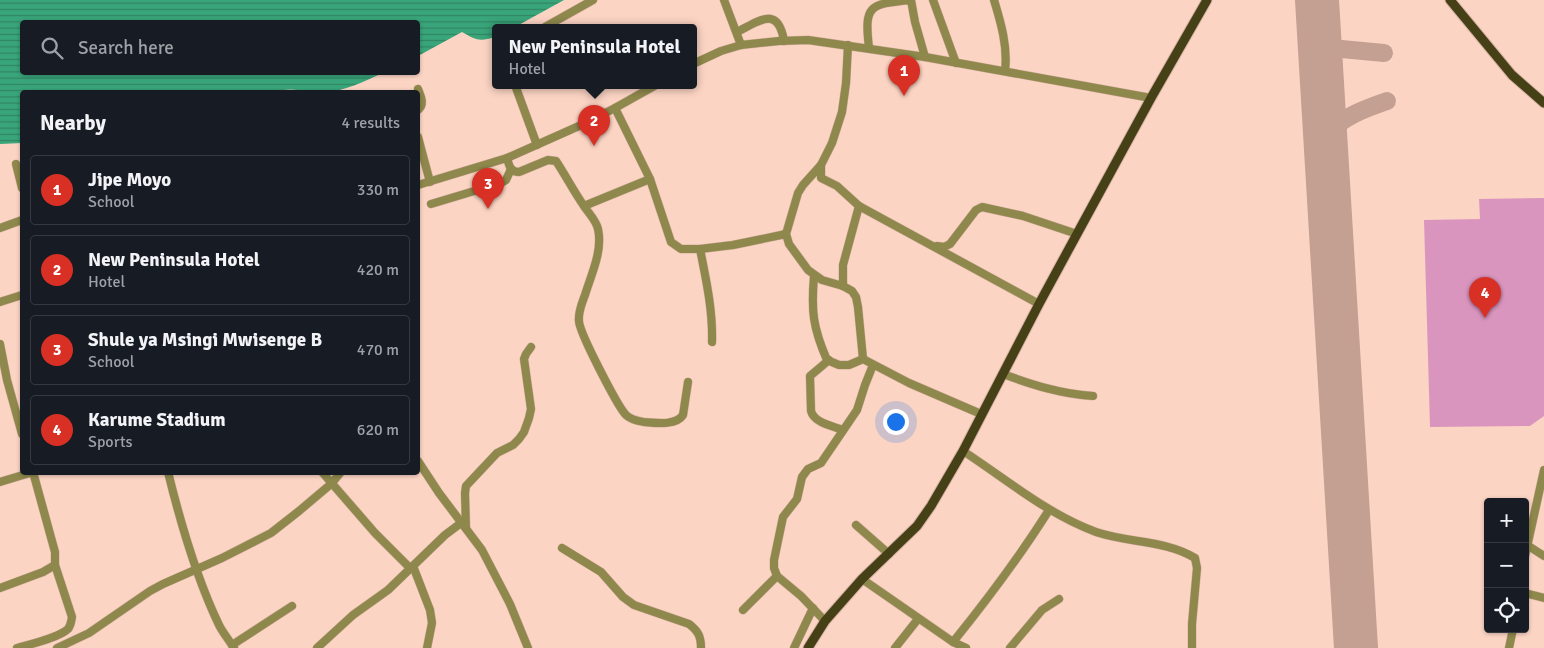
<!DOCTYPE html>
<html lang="en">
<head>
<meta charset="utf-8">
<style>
	body { margin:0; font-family:Signika,sans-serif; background:#20242c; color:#f1f3f6 }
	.controls { position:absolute; right:15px; bottom:15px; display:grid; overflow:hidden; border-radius:5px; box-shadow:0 1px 4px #0004 }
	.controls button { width:45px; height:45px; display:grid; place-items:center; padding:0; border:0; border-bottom:1px solid #363941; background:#171b24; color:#f1f3f6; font:25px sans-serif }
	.you { position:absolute; left:895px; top:421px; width:18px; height:18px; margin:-12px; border:4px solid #fff; border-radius:50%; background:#1a73e8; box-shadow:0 0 0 8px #1a73e833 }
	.badge { display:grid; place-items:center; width:32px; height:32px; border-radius:50%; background:#d93025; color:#fff; font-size:16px; font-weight:700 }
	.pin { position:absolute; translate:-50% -41px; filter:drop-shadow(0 1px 2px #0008) }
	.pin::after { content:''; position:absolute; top:26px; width:18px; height:15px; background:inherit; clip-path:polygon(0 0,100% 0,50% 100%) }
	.popup { position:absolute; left:492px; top:24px; width:205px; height:65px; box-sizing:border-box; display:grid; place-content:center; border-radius:5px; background:#171b24; filter:drop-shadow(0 1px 4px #0005); font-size:16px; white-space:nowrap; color:#9ea1a6 }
	.popup b { font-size:19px; color:#f1f3f6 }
	.popup::after { content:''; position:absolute; left:50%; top:100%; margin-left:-10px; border:10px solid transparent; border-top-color:#171b24 }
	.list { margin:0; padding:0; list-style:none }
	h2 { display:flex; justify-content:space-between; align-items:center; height:65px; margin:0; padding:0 20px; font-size:21px }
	h2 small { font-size:16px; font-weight:400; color:#9ea1a6 }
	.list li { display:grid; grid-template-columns:32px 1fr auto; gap:15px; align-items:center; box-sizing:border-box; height:70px; margin:0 10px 10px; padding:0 10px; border:1px solid #363941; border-radius:5px }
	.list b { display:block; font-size:19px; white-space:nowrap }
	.list p { margin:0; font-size:16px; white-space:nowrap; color:#9ea1a6 }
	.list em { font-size:16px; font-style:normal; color:#9ea1a6 }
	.icon { flex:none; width:28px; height:28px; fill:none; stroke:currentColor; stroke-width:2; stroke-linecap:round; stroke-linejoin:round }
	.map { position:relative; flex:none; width:1544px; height:648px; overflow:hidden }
	.search { position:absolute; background:#171b24; box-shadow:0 1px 4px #0004; left:20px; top:20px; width:400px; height:55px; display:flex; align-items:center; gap:12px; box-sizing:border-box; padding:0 18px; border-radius:5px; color:#9ea1a6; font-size:19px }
	.panel { position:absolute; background:#171b24; box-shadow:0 1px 4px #0004; left:20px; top:90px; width:400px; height:385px; border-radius:5px }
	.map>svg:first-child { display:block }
</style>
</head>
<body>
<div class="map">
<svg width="1544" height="648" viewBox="0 0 1544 648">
	<defs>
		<pattern id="water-rules" width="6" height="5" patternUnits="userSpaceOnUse" patternTransform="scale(1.25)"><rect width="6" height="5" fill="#39a57a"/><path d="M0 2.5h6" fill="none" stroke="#308562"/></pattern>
	</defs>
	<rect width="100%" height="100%" fill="#fcd4c4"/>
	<polygon fill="#da95be" points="1544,198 1544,416 1530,426 1430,427 1424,220 1480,219 1479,199"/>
	<path fill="url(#water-rules)" d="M0,0H564L515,27H495V37C479,42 476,40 462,32L418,56V22H22V72L383,73C365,81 344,92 323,92C307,93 292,86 276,92H22V143L0,144Z"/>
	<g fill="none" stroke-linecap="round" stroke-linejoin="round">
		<g stroke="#c4a092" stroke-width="18">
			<polyline points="1320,47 1384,53"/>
			<path d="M1325,137C1341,117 1364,109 1387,101"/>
		</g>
		<polyline stroke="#c4a092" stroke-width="44" points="1317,0 1356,648"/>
		<defs>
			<g id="minor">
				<polyline points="724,0 741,45"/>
				<polyline points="933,0 956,63"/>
				<path d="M994,0C1001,23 1008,47 1005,71"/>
				<polyline points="545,27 593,0"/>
				<path d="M737,32C759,21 778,5 784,41"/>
				<polyline points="848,45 846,83 842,112 832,143 821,165 803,185 798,193 786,234 789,244 808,270 822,280 843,286 852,291 856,297 858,307 863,359"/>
				<path d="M869,48C864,5 869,4 911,0L915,22L925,57"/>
				<polyline points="693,64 721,51 741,45 779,41 808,40 925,57 1151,98"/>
				<polyline points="515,85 537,145"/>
				<polyline points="615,108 650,179 671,242 681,249 700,249 733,245 786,234"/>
				<path d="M418,110C425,104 421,97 418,89"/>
				<polyline points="418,137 430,182"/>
				<path d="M507,158C509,165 510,172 519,172L548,160L556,161C566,176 574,192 584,206C589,214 596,220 598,229C603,251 591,275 585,295C582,303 578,312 579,321C579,332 618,407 626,415C631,420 638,421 644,422C655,423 676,426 683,415L688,382"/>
				<polyline points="16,164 22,188"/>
				<polyline points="821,165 821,178 837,186 859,206 1039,304"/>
				<polyline points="418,185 507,158 579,126 615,108 656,85"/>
				<polyline points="431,204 501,183 506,180 511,169"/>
				<polyline points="584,206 650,179"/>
				<polyline points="0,228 22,220"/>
				<polyline points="937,246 944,247 950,244 976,210 982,207 1023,216 1077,234"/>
				<path d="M700,249C706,279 713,311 712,342"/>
				<path d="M814,276C811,311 813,328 827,360L839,365H849L863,359L909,383L981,414"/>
				<polyline points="843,286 843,265 859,206"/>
				<polyline points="0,302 22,295"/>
				<polyline points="0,344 7,380 22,434"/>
				<path d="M829,360L810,376L811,411C814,423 833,426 843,430"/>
				<path d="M1003,374C1033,385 1061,394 1093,396"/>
				<path d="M963,451C1006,479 1047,514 1096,532C1128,543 1166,540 1195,558L1197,568L1192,624V647"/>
				<polyline points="418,461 439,493 482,550 510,604 528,648"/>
				<path d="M168,472C181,525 196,577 219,625C223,633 229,640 234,648"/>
				<polyline points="322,472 375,533 410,568"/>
				<polyline points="0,482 33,472"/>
				<polyline points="856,525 889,554"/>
				<polyline points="466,528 465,493 466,486 497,453 513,445 519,439 524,432 529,418 531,409 524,359 526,354 531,347"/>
				<polyline points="1527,545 1544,556"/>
				<path d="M562,548L601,572L623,597L634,605L689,624C698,631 701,636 701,648"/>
				<polyline points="1525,556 1544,470"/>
				<polyline points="413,566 430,610 432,623 427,648"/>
				<polyline points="862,579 953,642 966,648"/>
				<polyline points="0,588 43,572 55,565 55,552 33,472"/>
				<polyline points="1525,593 1544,598"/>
				<polyline points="743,610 777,576"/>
				<polyline points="825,621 801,596 777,576 774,568 774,560 783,517 797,499 802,477 808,469 821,463 857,410 865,385 873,365"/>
				<path d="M953,642C987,600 1020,556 1049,510"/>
				<polyline points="232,645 292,606"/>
				<path d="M17,648C31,644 58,638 68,629C71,625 71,622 72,617L55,565"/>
				<polyline points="57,648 89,633 150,591 163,584 222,558 271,533 299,511 331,484 341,472"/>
				<polyline points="317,648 353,615 388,590 445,535 461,523"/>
				<polyline points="794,648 813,608"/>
				<polyline points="895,648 918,619"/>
				<polyline points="1010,648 1042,610 1059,599"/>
				<polyline points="1509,648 1513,629"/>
			</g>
			<g id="major">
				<polyline points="1450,0 1512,75 1544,103"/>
				<polyline points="808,648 825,621 840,604 862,579 917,526 931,506 963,451 1039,304 1077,234 1151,98 1207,0"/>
			</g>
		</defs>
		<use href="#minor" stroke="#d7b2a3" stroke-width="9"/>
		<use href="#major" stroke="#d7b2a3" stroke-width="11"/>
		<use href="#minor" stroke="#8e884c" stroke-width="8"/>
		<use href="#major" stroke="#454016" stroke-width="9"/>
	</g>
</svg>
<div class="controls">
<button>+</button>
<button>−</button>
<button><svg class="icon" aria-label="locate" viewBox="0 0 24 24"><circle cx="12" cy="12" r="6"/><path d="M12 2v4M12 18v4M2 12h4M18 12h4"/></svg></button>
</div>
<div class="you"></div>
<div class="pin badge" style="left:904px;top:96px">1</div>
<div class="pin badge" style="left:594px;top:146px">2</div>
<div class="popup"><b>New Peninsula Hotel</b>Hotel</div>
<div class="pin badge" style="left:488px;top:209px">3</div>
<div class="pin badge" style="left:1485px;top:318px">4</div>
<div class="search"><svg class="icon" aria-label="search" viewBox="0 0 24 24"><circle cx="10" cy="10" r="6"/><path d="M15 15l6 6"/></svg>Search here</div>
<section class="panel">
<h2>Nearby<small>4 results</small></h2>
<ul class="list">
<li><span class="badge">1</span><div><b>Jipe Moyo</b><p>School</p></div><em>330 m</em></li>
<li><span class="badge">2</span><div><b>New Peninsula Hotel</b><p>Hotel</p></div><em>420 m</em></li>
<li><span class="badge">3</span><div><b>Shule ya Msingi Mwisenge B</b><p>School</p></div><em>470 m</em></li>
<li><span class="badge">4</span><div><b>Karume Stadium</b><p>Sports</p></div><em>620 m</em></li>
</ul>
</section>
</div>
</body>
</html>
